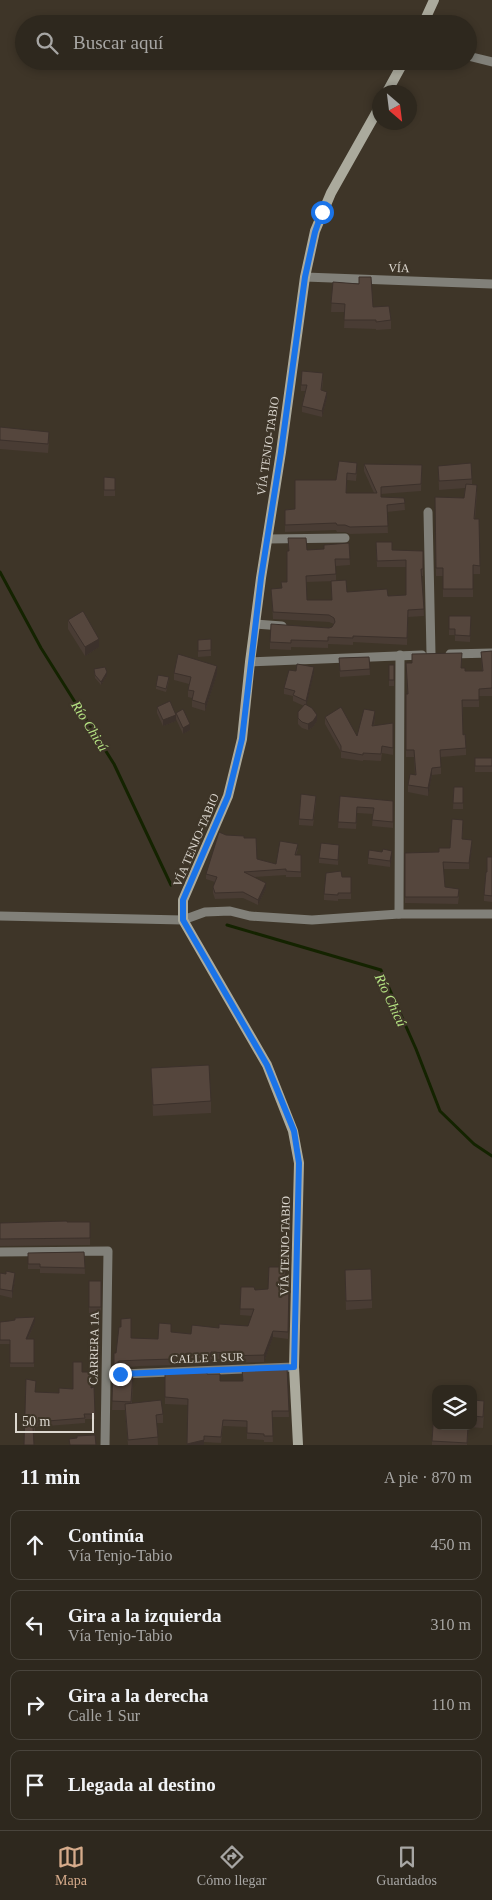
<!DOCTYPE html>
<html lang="es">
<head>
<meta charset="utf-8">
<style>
	body { margin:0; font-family:"Times New Roman",serif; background:#363027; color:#f1f3f6 }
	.controls { position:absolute; right:15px; bottom:15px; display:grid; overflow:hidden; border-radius:10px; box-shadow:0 2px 8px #0003 }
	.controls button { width:45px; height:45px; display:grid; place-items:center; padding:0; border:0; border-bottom:1px solid #49443c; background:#2e281e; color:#f1f3f6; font:25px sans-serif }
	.compass { position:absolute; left:372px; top:85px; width:45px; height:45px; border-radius:50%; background:#2e281e; box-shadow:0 2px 8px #0003; rotate:152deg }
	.scale { position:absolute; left:15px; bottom:12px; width:79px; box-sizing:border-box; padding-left:5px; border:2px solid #ddd8d0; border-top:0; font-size:14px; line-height:18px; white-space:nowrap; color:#ddd8d0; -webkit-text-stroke:4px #3e3528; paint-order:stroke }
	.stop { position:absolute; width:15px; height:15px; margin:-11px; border:4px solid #1a73e8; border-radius:50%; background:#fff }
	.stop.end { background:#1a73e8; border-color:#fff; box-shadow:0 1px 5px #0008 }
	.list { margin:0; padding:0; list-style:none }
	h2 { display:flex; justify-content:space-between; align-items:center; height:65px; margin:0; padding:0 20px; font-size:21px }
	h2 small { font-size:16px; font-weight:400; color:#a7a6a4 }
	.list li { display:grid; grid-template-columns:32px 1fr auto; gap:15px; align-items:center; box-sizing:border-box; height:70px; margin:0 10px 10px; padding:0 10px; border:1px solid #49443c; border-radius:10px }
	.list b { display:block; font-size:19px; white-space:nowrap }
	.list p { margin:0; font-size:16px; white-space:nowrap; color:#a7a6a4 }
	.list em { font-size:16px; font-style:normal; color:#a7a6a4 }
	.icon { flex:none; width:28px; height:28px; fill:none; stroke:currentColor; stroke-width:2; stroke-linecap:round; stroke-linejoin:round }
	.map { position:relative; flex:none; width:492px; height:1445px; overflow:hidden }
	.search { position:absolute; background:#2e281e; box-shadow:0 2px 8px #0003; left:15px; right:15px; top:15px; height:55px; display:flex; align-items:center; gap:12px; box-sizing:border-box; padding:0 18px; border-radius:28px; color:#a7a6a4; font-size:19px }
	.sheet { height:385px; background:#2e281e }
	nav { display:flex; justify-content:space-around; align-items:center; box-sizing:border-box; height:70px; border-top:1px solid #49443c; background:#2e281e; font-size:14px; color:#a7a6a4 }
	nav a { display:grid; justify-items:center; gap:2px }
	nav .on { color:#d6ab8b }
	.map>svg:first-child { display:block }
</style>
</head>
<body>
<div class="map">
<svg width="492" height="1445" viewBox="0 0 492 1445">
	<rect width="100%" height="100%" fill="#3e3528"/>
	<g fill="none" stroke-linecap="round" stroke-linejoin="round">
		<g stroke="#142300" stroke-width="3">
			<polyline points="0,572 41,648 114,764 171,885"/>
			<polyline points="227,925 381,970 416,1049 440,1111 474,1144 492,1156"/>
		</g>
		<g stroke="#818079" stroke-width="9">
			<polyline points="468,56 492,62"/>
			<polyline points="305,277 492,284"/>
			<polyline points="428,512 431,654"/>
			<polyline points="267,539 345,538"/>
			<polyline points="255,624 282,626"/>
			<polyline points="450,654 492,653"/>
			<polyline points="250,662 422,655"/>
			<polyline points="399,914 400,655"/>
			<polyline points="0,916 183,920 205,912 230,911 250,916 312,920 399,914 492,914"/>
			<polyline points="0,1252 108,1251 105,1445"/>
			<polyline points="122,1374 294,1367"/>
		</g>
		<g stroke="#abaa9d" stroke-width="10">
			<polyline points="423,24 434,0"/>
			<polyline points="387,92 404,61"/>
			<polyline points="298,1445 294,1367 299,1163 293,1131 267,1065 183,920 183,900 228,796 242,739 250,662 261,578 281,452 305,277 315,231 331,193 380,106"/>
		</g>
	</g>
	<g fill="#493c34">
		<polygon points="333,282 373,307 391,320 391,329 376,330 376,329 344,328 345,312 331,312"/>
		<polygon points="323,380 322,390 327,398 322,417 302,412 302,406 305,391 301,391 301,385"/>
		<polygon points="0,427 49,441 48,453 0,449"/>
		<polygon points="339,461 357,470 356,481 347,480 346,493 374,493 364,471 364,464 422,465 421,491 381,494 381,497 404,498 405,510 387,512 388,533 350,534 345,532 337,532 336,530 285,532 285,510 295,509 336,480"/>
		<polygon points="438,466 472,479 472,484 477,493 475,519 480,566 480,574 473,574 473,597 443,597 443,576 436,576 435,497 464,498 465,488 439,490"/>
		<polygon points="104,477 115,478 115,496 104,496"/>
		<polygon points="288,538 307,550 324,549 349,543 350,565 336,566 336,581 306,582 307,600 332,600 331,581 347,592 388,596 406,595 406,567 377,567 376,542 392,550 423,551 423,576 422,576 424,616 408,617 407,645 353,642 353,645 328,644 328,648 291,647 291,650 270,649 270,642 332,627 334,624 329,622 273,619 271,589 281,588 287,582 289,551"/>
		<polygon points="449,616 471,616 470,642 455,641 455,635 449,635"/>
		<polygon points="68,620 99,647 85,656 68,629"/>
		<polygon points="211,639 211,656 198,657 198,640"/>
		<polygon points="492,651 492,696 479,696 479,707 463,707 463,735 466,748 466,755 441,757 441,774 432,775 428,796 408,792 408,785 415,775 414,757 406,757 406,694 407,694 406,663 412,663 461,668 465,671 482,671 481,652"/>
		<polygon points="369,657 370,675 340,677 339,658"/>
		<rect x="389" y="665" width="5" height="21"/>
		<polygon points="94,669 107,675 101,685 95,678"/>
		<polygon points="296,671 314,673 306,705 317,721 313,727 308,730 302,728 298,724 298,712 304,706 293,701 293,696 284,694 284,688"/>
		<polygon points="174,673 217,674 205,711 192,707 192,698 188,697 188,690 189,684 174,680"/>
		<polygon points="169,680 166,692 156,689 156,686"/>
		<polygon points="157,707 176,721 163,726 157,713"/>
		<polygon points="176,713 190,730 183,734 176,719"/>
		<polygon points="325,717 357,736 375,718 374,726 393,723 393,755 382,753 381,761 363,760 363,761 341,758 341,752 325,724"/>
		<rect x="475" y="758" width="17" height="14"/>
		<polygon points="454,787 463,787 463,809 453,809"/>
		<polygon points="340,796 393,801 393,828 372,826 373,814 357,813 356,829 338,828"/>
		<polygon points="316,802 313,826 299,825 299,819"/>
		<polygon points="463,827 462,839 472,847 469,869 443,869 445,887 459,896 458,904 405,903 405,853 439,852 450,848"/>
		<polygon points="226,835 244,838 257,859 276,864 298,849 296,855 301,855 301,877 286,877 286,875 254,877 266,888 258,905 243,898 215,899 213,893 213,887 215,882 206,879 206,874"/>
		<polygon points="339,845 338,865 319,863 319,858"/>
		<polygon points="392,857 390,867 368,864 368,858"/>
		<polygon points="492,857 492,902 484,901 484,895 487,872"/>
		<polygon points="351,877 351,899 338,899 338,901 324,900 324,894"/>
		<polygon points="151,1068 211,1101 211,1113 153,1116"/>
		<polygon points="90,1222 90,1245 0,1246 0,1223"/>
		<polygon points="84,1252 85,1274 40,1273 40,1269 28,1269 28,1253"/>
		<polygon points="0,1273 15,1279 12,1298 0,1295"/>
		<polygon points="345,1279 372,1300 372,1308 346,1310"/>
		<rect x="89" y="1281" width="12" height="32"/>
		<polygon points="285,1286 289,1286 288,1339 273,1337 264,1362 229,1363 229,1359 211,1359 210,1364 207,1364 140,1366 119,1368 117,1369 133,1380 132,1403 163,1414 163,1423 157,1423 158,1445 128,1445 125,1410 112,1410 114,1371 114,1353 116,1353 131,1338 158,1339 171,1332 191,1334 219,1328 248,1326 252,1316 240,1315 241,1287 255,1290 268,1289"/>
		<polygon points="0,1322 35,1322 28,1339 34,1339 34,1367 10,1367 10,1344 0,1344"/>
		<polygon points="287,1367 289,1417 272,1417 273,1442 264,1442 264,1440 247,1439 247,1427 223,1426 221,1443 204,1442 204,1445 187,1445 188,1405 165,1404 165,1372 207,1374 220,1381 243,1381 242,1369"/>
		<polygon points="82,1372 91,1388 94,1387 95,1419 85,1419 85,1423 35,1427 35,1431 33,1431 24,1445 35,1392 59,1393 73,1389"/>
		<polygon points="473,1400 484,1412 483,1428 469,1427 467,1445 432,1445 432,1441 436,1426 473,1426"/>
	</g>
	<g fill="#3c312b">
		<polygon points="327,392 327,398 322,417 322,411"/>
		<polygon points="99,639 99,647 85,656 85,647"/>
		<polygon points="217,666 217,674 205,711 205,704"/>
		<polygon points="314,667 314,673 306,706 306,701"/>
		<polygon points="107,672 107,675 101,685 101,682"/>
		<polygon points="375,711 375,718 372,733 372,726"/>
		<polygon points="176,715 176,721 163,726 163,720"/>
		<polygon points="317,715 317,721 313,727 308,730 308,724"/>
		<polygon points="190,724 190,730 183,734 183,728"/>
		<polygon points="432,768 432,775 428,796 428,788"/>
		<polygon points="472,840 472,847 469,869 469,863"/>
		<polygon points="392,851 392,857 390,867 390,861"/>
		<polygon points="266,883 266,888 258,905 258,900"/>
		<polygon points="15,1273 15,1279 12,1298 12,1291"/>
		<polygon points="35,1317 35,1322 26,1343 26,1339"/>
		<polygon points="273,1331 273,1337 264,1362 264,1355"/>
		<polygon points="119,1361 119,1368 114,1372 114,1365"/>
		<polygon points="468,1426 469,1426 467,1445"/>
		<polygon points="204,1440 204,1445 187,1445 187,1444"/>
	</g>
	<g fill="#55463d" stroke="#3c312b">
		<polygon points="359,277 371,277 373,307 389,306 391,320 376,322 376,320 344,320 345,304 331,303 333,282 359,284"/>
		<polygon points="302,371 323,373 321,390 327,392 322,411 302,406 307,385 301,385"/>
		<polygon points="0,427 49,432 48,444 0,440"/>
		<polygon points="339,461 357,463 356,474 347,473 346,493 377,493 364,464 422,465 421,484 381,487 381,497 404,498 405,503 387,505 388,526 350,527 345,525 337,525 336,523 285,525 285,510 295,509 295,480 336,480"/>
		<polygon points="471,463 472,479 439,481 438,466"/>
		<polygon points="104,477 115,478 115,490 104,490"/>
		<polygon points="466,484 477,485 474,519 479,519 480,566 473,565 473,589 443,589 443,568 436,568 435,497 464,498"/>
		<polygon points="288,538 306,538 307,550 324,549 324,545 349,543 350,559 335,559 336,574 306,576 307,600 332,600 331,581 346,580 347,592 387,589 388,596 406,595 406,560 377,561 376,542 392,542 392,550 423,551 423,569 421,569 424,609 408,610 407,638 353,636 353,638 328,637 328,641 291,640 291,643 270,642 271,624 329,628 332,627 335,622 334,618 329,615 273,612 271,589 282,588 281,582 287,582 287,551 289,551"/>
		<polygon points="83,611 99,639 85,647 68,620"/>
		<polygon points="449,616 471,616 470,636 455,635 455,629 449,629"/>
		<polygon points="211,639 211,650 198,651 198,640"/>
		<polygon points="492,651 492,688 479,689 479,700 462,700 463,735 465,734 466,748 440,750 441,767 432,768 428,788 408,785 410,774 416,775 414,750 406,750 406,694 408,694 406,663 412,663 412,654 462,653 461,668 465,668 465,671 483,671 481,652"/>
		<polygon points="178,654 217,666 205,704 192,700 194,691 188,690 191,677 174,673"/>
		<polygon points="369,657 370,669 340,671 339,658"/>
		<polygon points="297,664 314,667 306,701 293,695 295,691 284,688 289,670 296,671"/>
		<rect x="389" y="665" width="5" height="15"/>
		<polygon points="105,667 107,672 101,682 95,675 94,669"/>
		<polygon points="158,675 169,677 166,689 156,686"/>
		<polygon points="170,701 176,715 163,720 157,707"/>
		<polygon points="305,704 312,708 317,715 313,721 308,724 302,722 298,718 298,712"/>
		<polygon points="341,707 357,736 364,709 375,711 372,726 393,723 393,748 382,746 381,754 363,753 363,755 341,751 341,746 325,717"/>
		<polygon points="183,709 190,724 183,728 176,713"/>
		<rect x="475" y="758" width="17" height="8"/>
		<polygon points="454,787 463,787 463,803 453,803"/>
		<polygon points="301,794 316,796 313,820 299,819"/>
		<polygon points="340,796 393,801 393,822 372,820 374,808 357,807 356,823 338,822"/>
		<polygon points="452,819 463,820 462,839 472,840 469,863 443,862 445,887 459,889 458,897 405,897 405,853 439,852 439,848 450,848"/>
		<polygon points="219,832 226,835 244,836 244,838 256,838 257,859 276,864 280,841 298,844 295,855 301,855 301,872 286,871 286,869 244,872 266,883 258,900 243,892 215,893 213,887 217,877 206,874"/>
		<polygon points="321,843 339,845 338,860 319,858"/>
		<polygon points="383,849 392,851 390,861 368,858 369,850 382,852"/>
		<polygon points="487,857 492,857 492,896 484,895 486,872 487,872"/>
		<polygon points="341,871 342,877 351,877 351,893 338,893 338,895 324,894 326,873"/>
		<polygon points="209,1065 211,1101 153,1105 151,1068"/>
		<polygon points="67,1221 67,1222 90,1222 90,1238 0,1239 0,1223"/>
		<polygon points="84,1252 85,1268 40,1267 40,1264 28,1264 28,1253"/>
		<polygon points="269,1267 286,1267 285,1286 289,1286 288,1332 273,1331 264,1355 229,1356 229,1353 211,1352 210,1357 207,1358 140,1360 119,1361 114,1365 114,1353 116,1353 119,1327 121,1327 121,1319 131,1318 131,1338 158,1339 159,1323 171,1324 171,1332 191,1334 192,1325 219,1328 219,1324 248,1326 254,1309 240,1309 241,1287 254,1287 255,1290 268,1289"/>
		<polygon points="371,1269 372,1300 346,1301 345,1270"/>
		<polygon points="6,1271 15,1273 12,1291 0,1289 0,1273 6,1274"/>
		<rect x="89" y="1281" width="12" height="26"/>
		<polygon points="35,1317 26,1339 34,1339 34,1363 10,1363 10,1340 0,1340 0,1322 9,1321 15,1320 15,1318"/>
		<polygon points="73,1362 82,1362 82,1372 92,1372 91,1388 94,1387 95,1414 84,1414 85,1418 35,1422 35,1427 33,1427 34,1445 24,1445 26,1379 36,1381 35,1392 59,1393 59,1388 73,1389"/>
		<polygon points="287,1367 289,1411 272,1411 273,1436 264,1436 264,1434 247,1433 247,1421 223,1420 221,1437 204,1436 204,1440 187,1444 188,1399 165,1397 165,1372 207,1371 207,1374 220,1374 220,1381 243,1381 242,1369"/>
		<polygon points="114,1368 120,1371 133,1371 131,1402 112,1401 113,1371 114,1371"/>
		<polygon points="435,1397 436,1397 436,1426 468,1426 467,1443 432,1441"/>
		<polygon points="161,1400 163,1414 156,1415 158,1437 128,1440 125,1404"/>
		<polygon points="473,1400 484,1401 483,1417 473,1416"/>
		<polygon points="95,1435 96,1445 70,1445 69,1439 77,1438 77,1436"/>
	</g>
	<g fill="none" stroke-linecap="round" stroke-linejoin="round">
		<polyline stroke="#1a73e8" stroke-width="6" points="120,1374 294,1367 299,1163 294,1131 267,1065 183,920 183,900 228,796 242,739 261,578 281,452 305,277 315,232 322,212"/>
	</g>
	<g text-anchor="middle" stroke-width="4.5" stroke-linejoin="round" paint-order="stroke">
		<g font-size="12" fill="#ddd8d0" stroke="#3e3528">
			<text transform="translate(399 268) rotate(2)" y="4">VÍA</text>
			<text transform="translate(268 446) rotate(-82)" y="4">VÍA TENJO-TABIO</text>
			<text transform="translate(196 840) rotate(-67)" y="4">VÍA TENJO-TABIO</text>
			<text transform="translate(285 1246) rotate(-89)" y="4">VÍA TENJO-TABIO</text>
			<text transform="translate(94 1348) rotate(-89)" y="4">CARRERA 1A</text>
			<text transform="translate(207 1358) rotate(-2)" y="4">CALLE 1 SUR</text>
		</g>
		<g font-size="14" font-style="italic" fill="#b7e684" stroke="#3e3528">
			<text transform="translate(90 726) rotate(58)" y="5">Río Chicú</text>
			<text transform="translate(391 1000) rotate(65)" y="5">Río Chicú</text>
		</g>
	</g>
</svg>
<div class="controls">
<button><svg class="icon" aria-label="layers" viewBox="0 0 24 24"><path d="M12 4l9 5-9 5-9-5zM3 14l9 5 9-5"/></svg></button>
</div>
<svg class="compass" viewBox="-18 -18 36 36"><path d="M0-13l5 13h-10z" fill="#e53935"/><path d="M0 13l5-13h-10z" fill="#a7a6a4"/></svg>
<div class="scale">50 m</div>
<div class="stop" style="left:322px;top:212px"></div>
<div class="stop end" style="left:120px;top:1374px"></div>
<div class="search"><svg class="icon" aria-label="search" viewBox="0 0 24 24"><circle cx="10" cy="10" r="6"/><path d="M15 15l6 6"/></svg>Buscar aquí</div>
</div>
<section class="sheet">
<h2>11 min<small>A pie · 870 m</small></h2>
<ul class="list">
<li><svg class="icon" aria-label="ahead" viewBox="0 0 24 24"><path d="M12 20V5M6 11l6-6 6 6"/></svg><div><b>Continúa</b><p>Vía Tenjo-Tabio</p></div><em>450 m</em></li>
<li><svg class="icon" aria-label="left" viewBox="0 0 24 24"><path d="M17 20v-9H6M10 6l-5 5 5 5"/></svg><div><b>Gira a la izquierda</b><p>Vía Tenjo-Tabio</p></div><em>310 m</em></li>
<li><svg class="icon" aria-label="right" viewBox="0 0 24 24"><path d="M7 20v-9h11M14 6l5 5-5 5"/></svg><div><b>Gira a la derecha</b><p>Calle 1 Sur</p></div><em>110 m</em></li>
<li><svg class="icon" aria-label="arrive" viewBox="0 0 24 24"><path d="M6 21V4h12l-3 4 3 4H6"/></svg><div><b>Llegada al destino</b></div></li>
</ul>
</section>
<nav>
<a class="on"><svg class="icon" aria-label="map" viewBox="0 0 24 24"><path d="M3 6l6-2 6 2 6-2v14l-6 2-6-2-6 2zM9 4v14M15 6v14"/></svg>Mapa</a>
<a><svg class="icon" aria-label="directions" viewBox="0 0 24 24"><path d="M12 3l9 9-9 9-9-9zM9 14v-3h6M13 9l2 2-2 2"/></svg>Cómo llegar</a>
<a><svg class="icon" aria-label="saved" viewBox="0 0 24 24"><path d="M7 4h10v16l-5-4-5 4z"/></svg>Guardados</a>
</nav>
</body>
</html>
